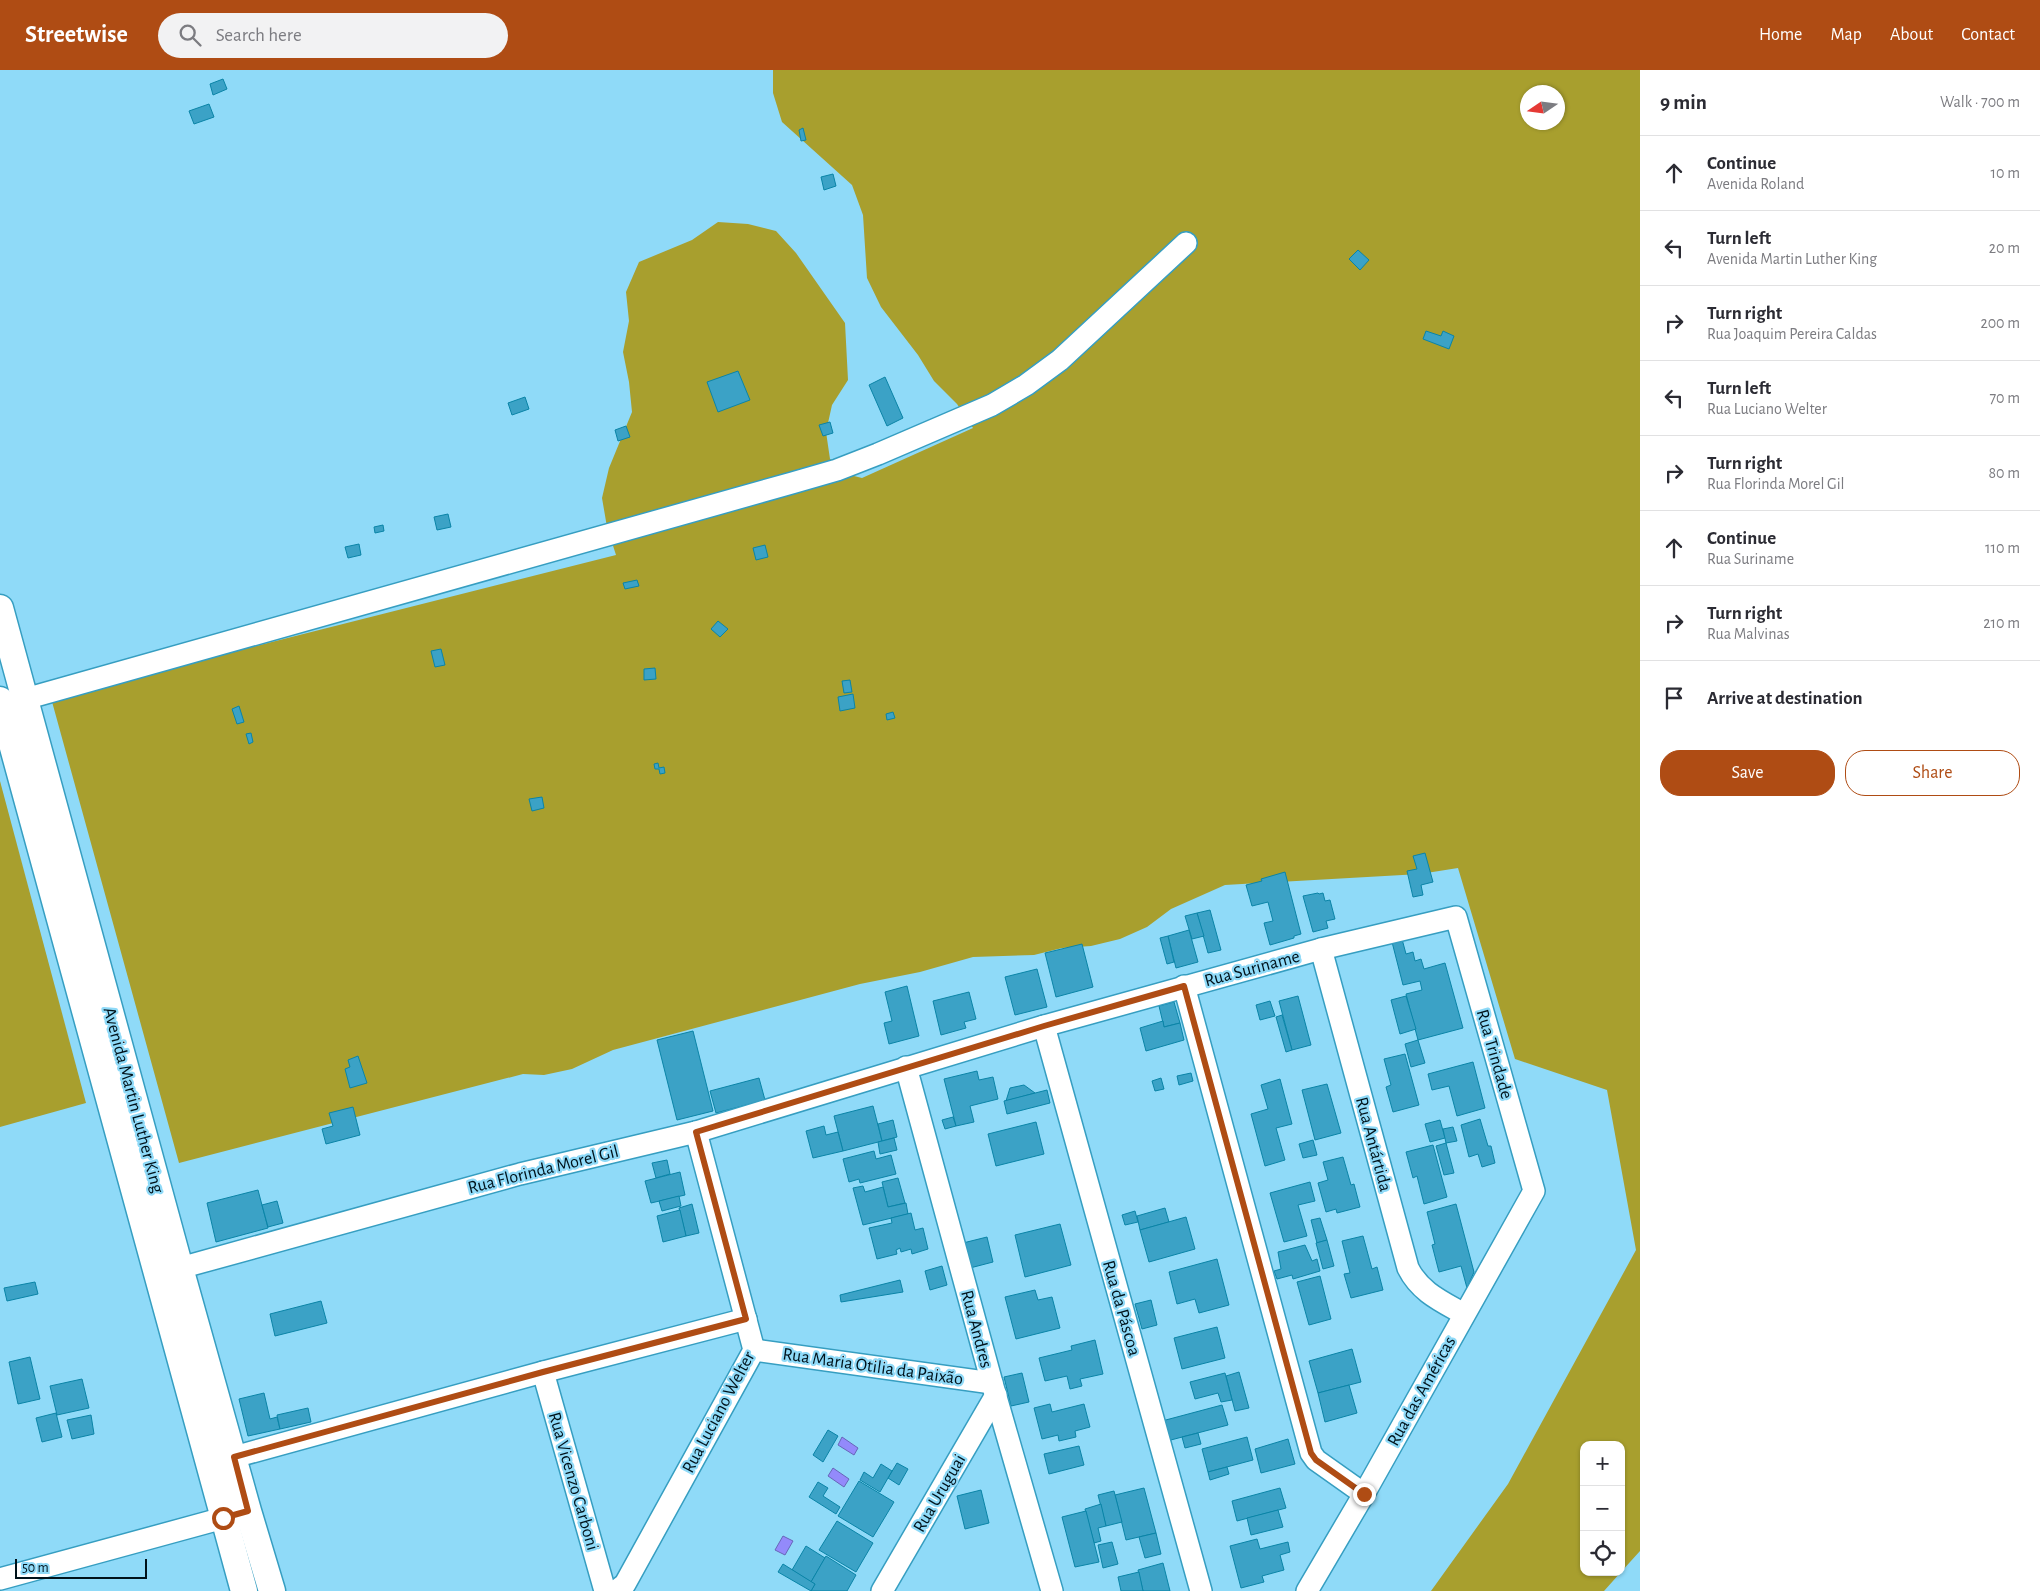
<!DOCTYPE html>
<html lang="en">
<head>
<meta charset="utf-8">
<style>
	body { margin:0; font-family:"Alegreya Sans",sans-serif; background:#f2f2f3; color:#2b2b33 }
	.controls { position:absolute; right:15px; bottom:15px; display:grid; overflow:hidden; border-radius:10px; box-shadow:0 1px 4px #0004 }
	.controls button { width:45px; height:45px; display:grid; place-items:center; padding:0; border:0; border-bottom:1px solid #e1e1e2; background:#fff; color:#2b2b33; font:25px sans-serif }
	.compass { position:absolute; left:1520px; top:15px; width:45px; height:45px; border-radius:50%; background:#fff; box-shadow:0 1px 4px #0004; rotate:257deg }
	.scale { position:absolute; left:15px; bottom:12px; width:132px; box-sizing:border-box; padding-left:5px; border:2px solid #00121a; border-top:0; font-size:14px; line-height:18px; white-space:nowrap; color:#00121a; -webkit-text-stroke:4px #8fdaf8; paint-order:stroke }
	.stop { position:absolute; width:15px; height:15px; margin:-11px; border:4px solid #af4c14; border-radius:50%; background:#fff }
	.stop.end { background:#af4c14; border-color:#fff; box-shadow:0 1px 5px #0008 }
	.list { margin:0; padding:0; list-style:none }
	h2 { display:flex; justify-content:space-between; align-items:center; height:65px; margin:0; padding:0 20px; font-size:21px }
	h2 small { font-size:16px; font-weight:400; color:#7c7c81 }
	.list li { display:grid; grid-template-columns:32px 1fr auto; gap:15px; align-items:center; box-sizing:border-box; height:75px; padding:0 20px; border-top:1px solid #e1e1e2 }
	.list b { display:block; font-size:19px; white-space:nowrap }
	.list p { margin:0; font-size:16px; white-space:nowrap; color:#7c7c81 }
	.list em { font-size:16px; font-style:normal; color:#7c7c81 }
	.actions { display:flex; gap:10px; padding:15px 20px }
	.actions a { flex:1; padding:11px 0; border:1px solid #af4c14; border-radius:20px; text-align:center; font-size:18px; color:#af4c14 }
	.actions .main { background:#af4c14; color:#fff }
	.icon { flex:none; width:28px; height:28px; fill:none; stroke:currentColor; stroke-width:2; stroke-linecap:round; stroke-linejoin:round }
	.map { position:relative; flex:none; width:1640px; height:1521px; overflow:hidden }
	header { display:flex; align-items:center; gap:30px; box-sizing:border-box; height:70px; padding:0 25px; background:#af4c14; color:#fff }
	header strong { font-size:24px }
	nav { display:flex; gap:28px; margin-inline-start:auto; font-size:18px }
	.search { width:350px; height:45px; background:#f2f2f3; display:flex; align-items:center; gap:12px; box-sizing:border-box; padding:0 18px; border-radius:28px; color:#7c7c81; font-size:19px }
	main { display:flex }
	aside { flex:1; background:#fff }
	.map>svg:first-child { display:block }
</style>
</head>
<body>
<header>
<strong>Streetwise</strong>
<div class="search"><svg class="icon" aria-label="search" viewBox="0 0 24 24"><circle cx="10" cy="10" r="6"/><path d="M15 15l6 6"/></svg>Search here</div>
<nav><a>Home</a><a>Map</a><a>About</a><a>Contact</a></nav>
</header>
<main>
<div class="map">
<svg width="1640" height="1521" viewBox="0 0 1640 1521">
	<rect width="100%" height="100%" fill="#8fdaf8"/>
	<g fill="#a89f2e" fill-rule="evenodd">
		<path d="M773,0H1640V1481L1621,1502V1375H1584V1502H1621L1604,1521H1431L1508,1414L1636,1180L1607,1020L1515,989L1458,798L1420,804L1225,815L1171,839L1147,857L1120,869L1091,876L1062,878L1034,885L973,887L920,902L860,914L613,980L572,999L544,1005L523,1004L179,1093L51,628L616,485L607,457L602,428L609,398L632,342L629,312L623,282L629,251L626,222L639,192L692,170L718,152L748,154L776,161L796,183L845,253L848,310L832,335L826,362L830,389L854,406L862,408L973,358L957,334L934,311L918,285L881,237L867,208L863,145L852,115L782,52L773,23ZM1528,22H1558V52H1528Z"/>
		<polygon points="0,711 86,1033 0,1057"/>
	</g>
	<g fill="#938afb" stroke="#6766b8">
		<polygon points="842,1367 858,1378 854,1385 838,1375"/>
		<polygon points="833,1398 849,1409 844,1417 828,1406"/>
		<polygon points="783,1466 793,1471 785,1485 775,1480"/>
	</g>
	<g fill="#3ba2c6" stroke="#0a84a7">
		<polygon points="223,9 227,19 213,25 210,14"/>
		<polygon points="209,34 214,47 194,54 189,41"/>
		<polygon points="803,58 806,70 801,71 799,60"/>
		<polygon points="833,104 836,116 824,120 821,107"/>
		<polygon points="1358,180 1369,190 1360,200 1349,189"/>
		<polygon points="1426,261 1441,266 1443,261 1454,266 1449,279 1423,269"/>
		<polygon points="738,301 750,330 718,342 707,312"/>
		<polygon points="885,307 903,348 887,356 869,315"/>
		<polygon points="525,327 529,339 512,345 508,333"/>
		<polygon points="830,352 833,363 823,366 819,355"/>
		<polygon points="626,356 630,367 618,371 615,360"/>
		<polygon points="448,444 451,457 437,460 434,447"/>
		<polygon points="383,455 384,461 375,463 374,457"/>
		<polygon points="359,474 361,485 348,488 345,477"/>
		<polygon points="765,475 768,487 756,490 753,478"/>
		<polygon points="637,510 639,516 625,519 623,513"/>
		<polygon points="718,551 728,559 720,567 711,559"/>
		<polygon points="441,579 445,595 435,597 431,581"/>
		<polygon points="655,598 656,609 644,610 644,599"/>
		<polygon points="850,610 852,622 844,623 842,611"/>
		<polygon points="853,624 855,638 840,641 838,627"/>
		<polygon points="239,636 244,652 237,654 232,639"/>
		<polygon points="893,642 895,648 887,650 886,644"/>
		<polygon points="251,663 253,672 249,674 246,664"/>
		<polygon points="658,693 659,698 664,697 665,703 660,704 659,699 655,699 654,694"/>
		<polygon points="542,727 544,738 532,741 529,729"/>
		<polygon points="1425,783 1433,812 1421,815 1423,825 1413,827 1407,801 1417,799 1413,786"/>
		<polygon points="1285,802 1301,864 1294,866 1294,868 1270,875 1264,853 1273,851 1268,832 1252,836 1246,815 1262,811 1261,809"/>
		<polygon points="1318,823 1319,824 1323,823 1325,831 1330,830 1335,849 1326,851 1328,858 1313,862 1303,826"/>
		<polygon points="1210,840 1221,880 1208,883 1197,843"/>
		<polygon points="1197,843 1204,866 1192,869 1185,846"/>
		<polygon points="1189,860 1198,892 1176,898 1168,866"/>
		<polygon points="1168,866 1174,892 1167,894 1160,868"/>
		<polygon points="1402,869 1406,884 1413,882 1415,891 1421,889 1424,899 1445,893 1463,958 1418,970 1406,924 1422,920 1420,911 1403,915 1392,872"/>
		<polygon points="1082,874 1093,917 1056,927 1045,883"/>
		<polygon points="1037,899 1047,937 1015,945 1005,907"/>
		<polygon points="907,916 919,966 889,974 884,953 892,951 885,922"/>
		<polygon points="969,922 976,949 964,952 966,958 941,965 933,931"/>
		<polygon points="1298,926 1311,975 1292,980 1279,931"/>
		<polygon points="1406,926 1416,959 1400,964 1391,930"/>
		<polygon points="1270,931 1275,946 1260,950 1256,935"/>
		<polygon points="1174,932 1180,953 1164,957 1159,936"/>
		<polygon points="1282,945 1292,980 1286,982 1276,947"/>
		<polygon points="1163,951 1164,957 1180,953 1184,970 1146,981 1140,958"/>
		<polygon points="693,961 713,1041 677,1050 657,970"/>
		<polygon points="1418,970 1425,993 1411,997 1405,974"/>
		<polygon points="1405,984 1419,1035 1393,1042 1386,1017 1391,1015 1384,989"/>
		<polygon points="358,986 367,1013 350,1018 345,999 350,997 348,990"/>
		<polygon points="1473,992 1485,1038 1457,1046 1449,1016 1432,1020 1428,1004"/>
		<polygon points="977,1001 979,1010 993,1007 998,1029 970,1036 974,1052 956,1056 944,1009"/>
		<polygon points="1191,1003 1193,1011 1179,1015 1177,1006"/>
		<polygon points="759,1008 765,1030 716,1043 710,1021"/>
		<polygon points="1161,1008 1164,1019 1155,1021 1152,1011"/>
		<polygon points="1280,1009 1292,1054 1276,1058 1285,1090 1265,1096 1251,1044 1268,1039 1261,1015"/>
		<polygon points="1327,1014 1341,1063 1315,1070 1302,1020"/>
		<polygon points="1024,1015 1035,1023 1006,1031 1010,1018"/>
		<polygon points="1047,1020 1050,1033 1007,1044 1004,1031"/>
		<polygon points="873,1036 882,1071 843,1081 834,1046"/>
		<polygon points="353,1037 360,1065 326,1074 322,1059 333,1056 329,1043"/>
		<polygon points="953,1047 956,1056 945,1059 942,1050"/>
		<polygon points="1480,1049 1488,1076 1491,1076 1495,1093 1482,1097 1478,1084 1469,1087 1461,1055"/>
		<polygon points="893,1050 897,1067 882,1071 878,1054"/>
		<polygon points="1440,1050 1445,1068 1430,1072 1425,1054"/>
		<polygon points="1036,1052 1044,1084 996,1096 988,1064"/>
		<polygon points="824,1056 826,1065 838,1062 843,1081 813,1088 806,1061"/>
		<polygon points="1453,1057 1457,1071 1446,1073 1443,1059"/>
		<polygon points="894,1068 897,1080 880,1084 878,1072"/>
		<polygon points="1313,1070 1317,1085 1303,1088 1299,1074"/>
		<polygon points="1446,1073 1454,1103 1444,1105 1436,1076"/>
		<polygon points="1433,1075 1447,1127 1424,1134 1417,1106 1413,1108 1406,1082"/>
		<polygon points="874,1081 876,1089 891,1085 896,1104 860,1113 859,1109 849,1112 843,1089"/>
		<polygon points="1343,1087 1351,1115 1354,1114 1360,1137 1337,1143 1336,1139 1326,1142 1318,1113 1328,1110 1323,1092"/>
		<polygon points="667,1090 670,1104 656,1108 652,1093"/>
		<polygon points="680,1102 685,1125 651,1133 645,1111"/>
		<polygon points="898,1108 905,1133 888,1137 882,1112"/>
		<polygon points="1310,1112 1315,1131 1298,1135 1307,1166 1284,1172 1270,1123"/>
		<polygon points="863,1116 865,1122 883,1117 888,1137 906,1133 908,1144 863,1155 853,1118"/>
		<polygon points="258,1120 268,1158 216,1172 207,1133"/>
		<polygon points="679,1126 681,1136 662,1141 659,1131"/>
		<polygon points="277,1131 283,1153 268,1157 262,1135"/>
		<polygon points="692,1134 699,1163 686,1166 679,1138"/>
		<polygon points="1456,1134 1474,1202 1467,1218 1461,1196 1439,1202 1432,1175 1435,1174 1427,1142"/>
		<polygon points="1165,1138 1169,1152 1140,1160 1137,1146"/>
		<polygon points="680,1140 686,1166 663,1172 657,1146"/>
		<polygon points="1135,1141 1138,1152 1125,1155 1122,1145"/>
		<polygon points="911,1143 915,1160 923,1158 928,1179 912,1184 911,1179 901,1182 900,1178 896,1180 897,1184 877,1189 869,1158 892,1153 891,1148"/>
		<polygon points="1186,1147 1195,1179 1149,1192 1140,1160"/>
		<polygon points="1320,1148 1327,1170 1317,1173 1311,1150"/>
		<polygon points="1060,1154 1071,1195 1025,1207 1015,1165"/>
		<polygon points="1363,1166 1372,1199 1377,1197 1383,1220 1351,1228 1344,1204 1350,1203 1342,1171"/>
		<polygon points="987,1167 993,1192 970,1198 963,1173"/>
		<polygon points="1327,1170 1334,1196 1323,1199 1316,1173"/>
		<polygon points="1305,1175 1312,1191 1317,1189 1320,1201 1293,1209 1292,1205 1277,1209 1274,1201 1281,1199 1278,1182"/>
		<polygon points="1217,1189 1229,1235 1199,1243 1195,1229 1177,1234 1169,1202"/>
		<polygon points="942,1196 947,1215 930,1220 925,1201"/>
		<polygon points="1320,1206 1331,1249 1309,1255 1297,1212"/>
		<polygon points="900,1210 903,1222 841,1232 840,1225"/>
		<polygon points="35,1212 38,1224 7,1231 4,1218"/>
		<polygon points="1035,1220 1038,1230 1052,1227 1060,1258 1016,1269 1005,1227"/>
		<polygon points="1151,1230 1157,1255 1142,1259 1135,1234"/>
		<polygon points="321,1231 327,1253 275,1266 270,1244"/>
		<polygon points="1217,1257 1225,1288 1182,1299 1174,1268"/>
		<polygon points="1095,1270 1103,1304 1080,1309 1082,1316 1070,1319 1067,1306 1045,1311 1039,1288 1072,1280 1071,1276"/>
		<polygon points="1352,1279 1361,1312 1318,1323 1309,1291"/>
		<polygon points="30,1287 40,1329 18,1334 9,1292"/>
		<polygon points="1239,1302 1249,1338 1235,1341 1226,1306"/>
		<polygon points="1022,1303 1029,1332 1011,1336 1004,1307"/>
		<polygon points="1225,1303 1232,1330 1221,1332 1218,1323 1195,1329 1190,1312"/>
		<polygon points="82,1309 89,1338 57,1345 50,1316"/>
		<polygon points="1349,1315 1357,1343 1325,1352 1318,1323"/>
		<polygon points="264,1323 270,1349 277,1347 280,1359 248,1366 239,1329"/>
		<polygon points="1050,1334 1052,1342 1084,1334 1090,1357 1075,1361 1076,1367 1059,1371 1058,1365 1042,1369 1034,1338"/>
		<polygon points="1222,1335 1228,1355 1167,1371 1162,1351"/>
		<polygon points="308,1338 311,1352 280,1359 277,1345"/>
		<polygon points="56,1343 62,1367 42,1372 36,1348"/>
		<polygon points="91,1345 94,1364 72,1369 67,1350"/>
		<polygon points="828,1360 838,1366 823,1392 813,1385"/>
		<polygon points="1198,1363 1201,1374 1185,1378 1182,1367"/>
		<polygon points="1247,1367 1253,1390 1208,1402 1202,1379"/>
		<polygon points="1288,1369 1295,1394 1261,1403 1255,1379"/>
		<polygon points="1079,1376 1084,1395 1049,1404 1044,1384"/>
		<polygon points="897,1393 908,1399 899,1415 888,1408"/>
		<polygon points="881,1394 892,1401 880,1422 860,1410 864,1402 873,1408"/>
		<polygon points="1227,1397 1229,1404 1210,1410 1208,1402"/>
		<polygon points="859,1411 894,1432 873,1467 838,1446"/>
		<polygon points="818,1412 828,1418 823,1426 840,1437 836,1444 809,1427"/>
		<polygon points="1144,1418 1156,1463 1126,1470 1115,1425"/>
		<polygon points="1280,1418 1286,1438 1237,1451 1232,1431"/>
		<polygon points="981,1420 989,1453 965,1459 957,1426"/>
		<polygon points="1114,1421 1122,1452 1106,1456 1098,1425"/>
		<polygon points="1101,1434 1106,1456 1098,1458 1101,1471 1094,1473 1085,1439"/>
		<polygon points="1278,1440 1283,1457 1251,1465 1247,1448"/>
		<polygon points="1086,1441 1099,1492 1075,1497 1062,1447"/>
		<polygon points="837,1451 873,1473 856,1502 819,1480"/>
		<polygon points="1156,1463 1161,1484 1145,1488 1139,1467"/>
		<polygon points="1257,1469 1260,1479 1288,1472 1290,1482 1280,1485 1284,1500 1262,1506 1264,1512 1241,1518 1230,1476"/>
		<polygon points="1112,1472 1118,1494 1103,1498 1098,1475"/>
		<polygon points="806,1476 825,1488 811,1512 792,1500"/>
		<polygon points="826,1486 856,1505 847,1521 811,1521 815,1514 811,1512"/>
		<polygon points="1163,1493 1170,1521 1143,1521 1138,1500"/>
		<polygon points="783,1494 815,1514 811,1521 778,1502"/>
		<polygon points="1139,1502 1143,1521 1121,1521 1118,1507"/>
	</g>
	<g fill="none" stroke-linecap="round" stroke-linejoin="round">
		<defs>
			<g id="minor">
				<polyline points="25,629 792,413 837,400 878,384 992,335 1026,315 1060,290 1186,173"/>
				<path d="M1321,879L1408,1198C1420,1222 1441,1231 1464,1244"/>
				<polyline points="1184,916 1311,1383 1316,1390 1364,1424"/>
				<polyline points="1044,956 1201,1521"/>
				<polyline points="906,997 992,1313 1052,1521"/>
				<polyline points="180,1198 520,1104 696,1062 1044,956 1321,879 1456,847 1534,1121 1364,1424 1307,1521"/>
				<polyline points="754,1280 992,1313"/>
				<polyline points="543,1302 605,1521"/>
				<polyline points="234,1387 543,1302 746,1249"/>
				<polyline points="0,1509 238,1444"/>
				<polyline points="616,1521 625,1514 754,1280 696,1062"/>
				<polyline points="882,1521 996,1325"/>
			</g>
			<g id="major">
				<polyline points="0,538 180,1198 248,1441 272,1521"/>
				<polyline points="0,630 244,1521"/>
			</g>
		</defs>
		<use href="#minor" stroke="#369ec1" stroke-width="24"/>
		<use href="#major" stroke="#369ec1" stroke-width="29"/>
		<use href="#minor" stroke="#fff" stroke-width="21"/>
		<use href="#major" stroke="#fff" stroke-width="26"/>
	</g>
	<g fill="none" stroke-linecap="round" stroke-linejoin="round">
		<polyline stroke="#af4c14" stroke-width="6" points="223,1448 248,1441 234,1387 543,1302 746,1249 696,1062 1044,956 1184,916 1311,1383 1316,1390 1364,1424"/>
	</g>
	<g text-anchor="middle" stroke-width="4.5" stroke-linejoin="round" paint-order="stroke">
		<g font-size="18" fill="#00121a" stroke="#8fdaf8">
			<text transform="translate(1252 898) rotate(-15)" y="6">Rua Suriname</text>
			<text transform="translate(1495 984) rotate(74)" y="6">Rua Trindade</text>
			<text transform="translate(134 1030) rotate(75)" y="6">Avenida Martin Luther King</text>
			<text transform="translate(1374 1074) rotate(75)" y="6">Rua Antártida</text>
			<text transform="translate(543 1099) rotate(-14)" y="6">Rua Florinda Morel Gil</text>
			<text transform="translate(1122 1238) rotate(74)" y="6">Rua da Páscoa</text>
			<text transform="translate(977 1259) rotate(75)" y="6">Rua Andres</text>
			<text transform="translate(873 1296) rotate(8)" y="6">Rua Maria Otilia da Paixão</text>
			<text transform="translate(1421 1321) rotate(-61)" y="6">Rua das Américas</text>
			<text transform="translate(718 1342) rotate(-62)" y="6">Rua Luciano Welter</text>
			<text transform="translate(574 1411) rotate(74)" y="6">Rua Vicenzo Carboni</text>
			<text transform="translate(939 1423) rotate(-60)" y="6">Rua Uruguai</text>
		</g>
	</g>
</svg>
<div class="controls">
<button>+</button>
<button>−</button>
<button><svg class="icon" aria-label="locate" viewBox="0 0 24 24"><circle cx="12" cy="12" r="6"/><path d="M12 2v4M12 18v4M2 12h4M18 12h4"/></svg></button>
</div>
<svg class="compass" viewBox="-18 -18 36 36"><path d="M0-13l5 13h-10z" fill="#e53935"/><path d="M0 13l5-13h-10z" fill="#7c7c81"/></svg>
<div class="scale">50 m</div>
<div class="stop" style="left:223px;top:1448px"></div>
<div class="stop end" style="left:1364px;top:1424px"></div>
</div>
<aside>
<h2>9 min<small>Walk · 700 m</small></h2>
<ul class="list">
<li><svg class="icon" aria-label="ahead" viewBox="0 0 24 24"><path d="M12 20V5M6 11l6-6 6 6"/></svg><div><b>Continue</b><p>Avenida Roland</p></div><em>10 m</em></li>
<li><svg class="icon" aria-label="left" viewBox="0 0 24 24"><path d="M17 20v-9H6M10 6l-5 5 5 5"/></svg><div><b>Turn left</b><p>Avenida Martin Luther King</p></div><em>20 m</em></li>
<li><svg class="icon" aria-label="right" viewBox="0 0 24 24"><path d="M7 20v-9h11M14 6l5 5-5 5"/></svg><div><b>Turn right</b><p>Rua Joaquim Pereira Caldas</p></div><em>200 m</em></li>
<li><svg class="icon" aria-label="left" viewBox="0 0 24 24"><path d="M17 20v-9H6M10 6l-5 5 5 5"/></svg><div><b>Turn left</b><p>Rua Luciano Welter</p></div><em>70 m</em></li>
<li><svg class="icon" aria-label="right" viewBox="0 0 24 24"><path d="M7 20v-9h11M14 6l5 5-5 5"/></svg><div><b>Turn right</b><p>Rua Florinda Morel Gil</p></div><em>80 m</em></li>
<li><svg class="icon" aria-label="ahead" viewBox="0 0 24 24"><path d="M12 20V5M6 11l6-6 6 6"/></svg><div><b>Continue</b><p>Rua Suriname</p></div><em>110 m</em></li>
<li><svg class="icon" aria-label="right" viewBox="0 0 24 24"><path d="M7 20v-9h11M14 6l5 5-5 5"/></svg><div><b>Turn right</b><p>Rua Malvinas</p></div><em>210 m</em></li>
<li><svg class="icon" aria-label="arrive" viewBox="0 0 24 24"><path d="M6 21V4h12l-3 4 3 4H6"/></svg><div><b>Arrive at destination</b></div></li>
</ul>
<div class="actions"><a class="main">Save</a><a>Share</a></div>
</aside>
</main>
</body>
</html>
